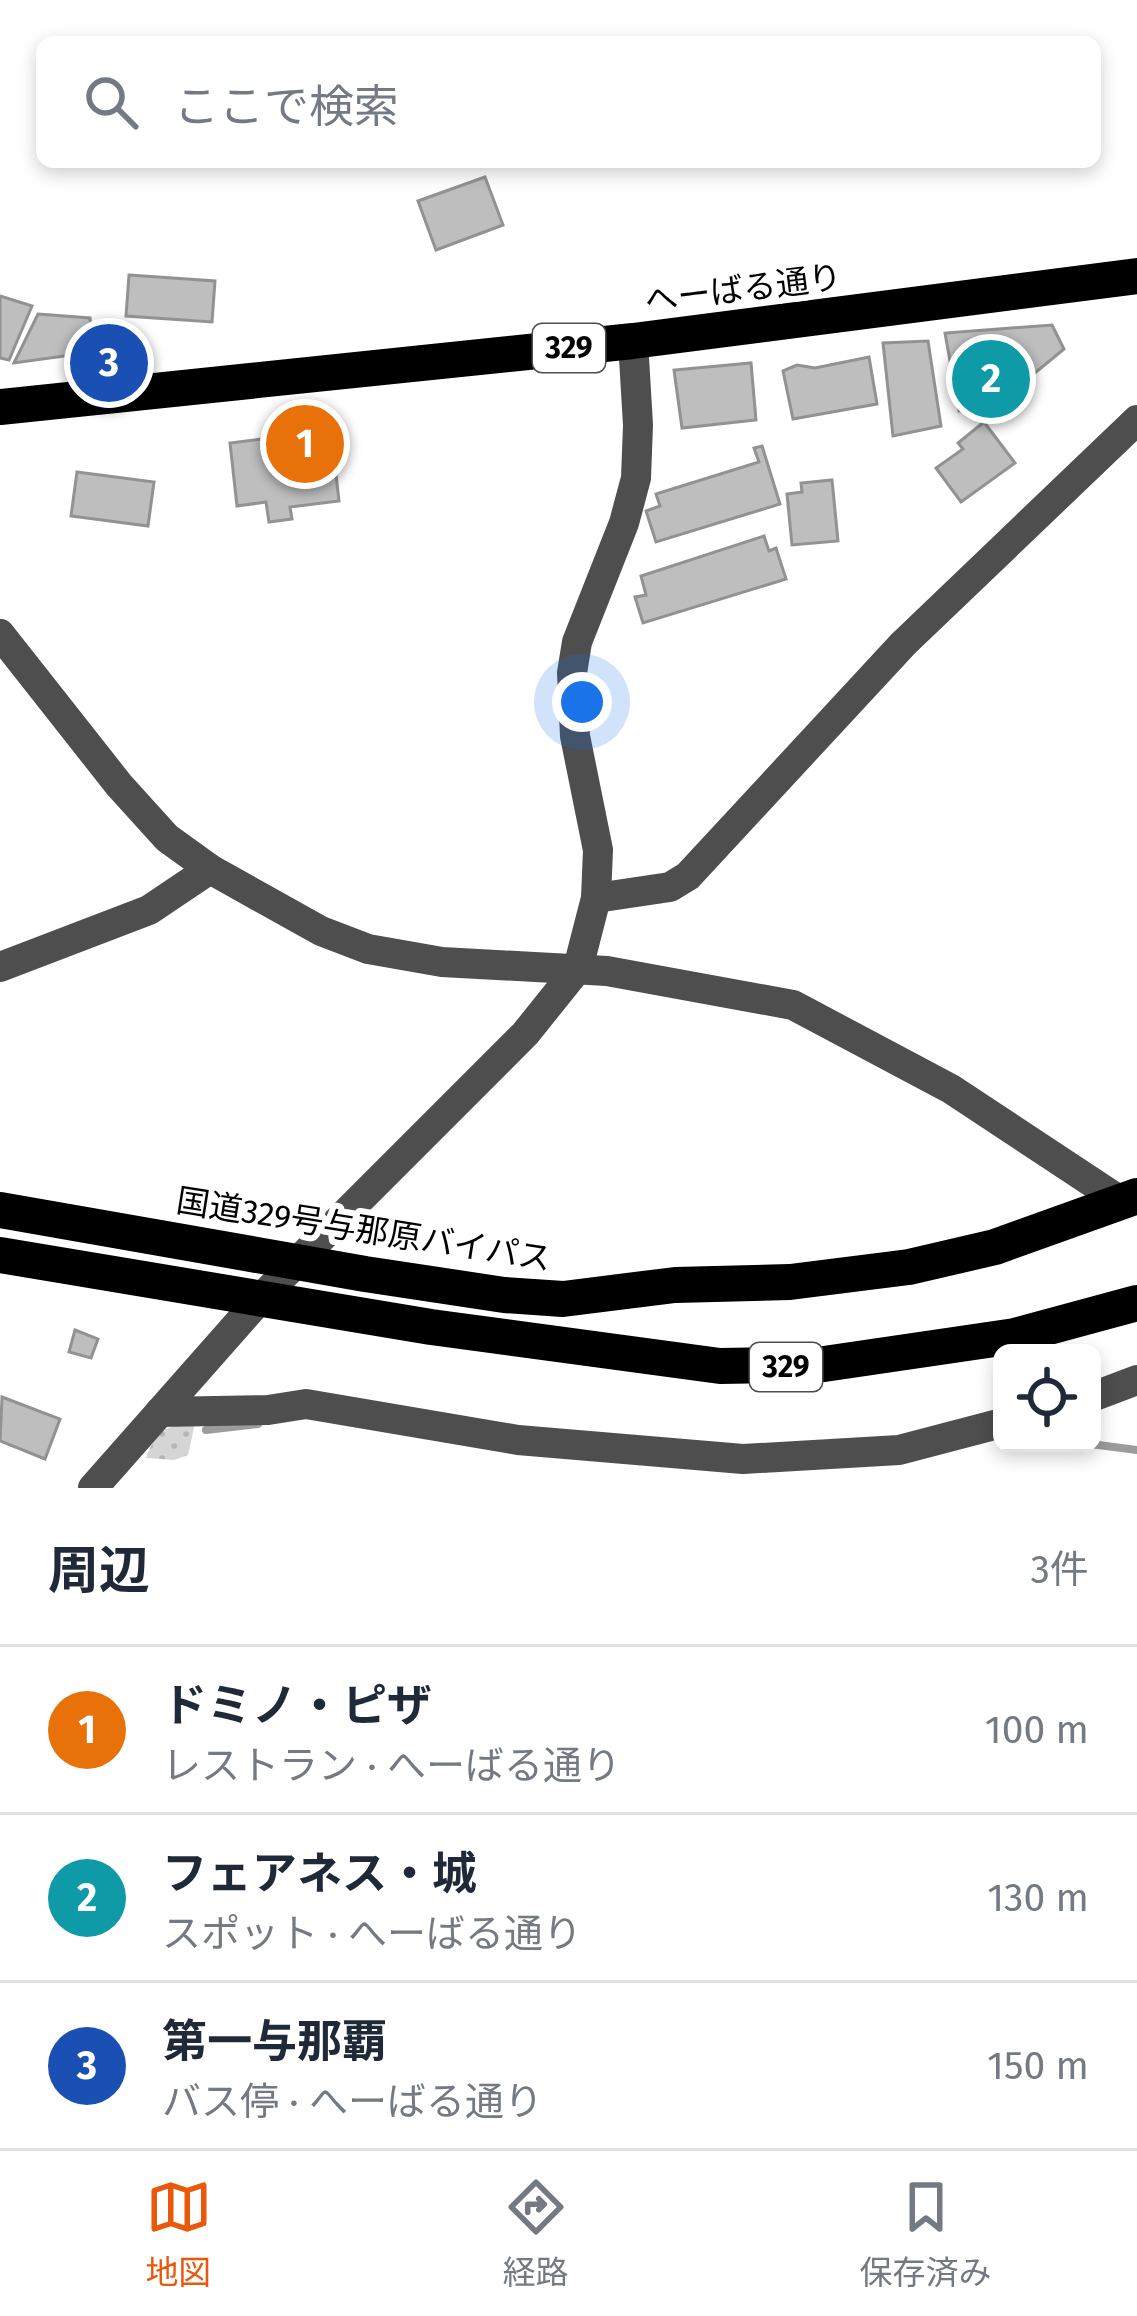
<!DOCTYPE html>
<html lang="ja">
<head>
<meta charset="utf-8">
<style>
	body { margin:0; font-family:"Fira Sans","Noto Sans JP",sans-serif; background:#f2f2f3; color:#1f2937 }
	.controls { position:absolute; right:36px; bottom:36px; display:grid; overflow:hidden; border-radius:18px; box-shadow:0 6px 18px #0003 }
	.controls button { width:108px; height:108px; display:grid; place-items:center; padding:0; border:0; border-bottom:3px solid #e0e1e3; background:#fff; color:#1f2937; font:60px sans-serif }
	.you { position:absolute; left:582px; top:702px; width:42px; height:42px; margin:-30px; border:9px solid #fff; border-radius:50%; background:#1a73e8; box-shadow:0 0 0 18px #1a73e833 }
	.badge { display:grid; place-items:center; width:78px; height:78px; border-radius:50%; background:#ea580c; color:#fff; font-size:39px; font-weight:700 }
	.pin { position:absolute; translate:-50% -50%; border:6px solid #fff; box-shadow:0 3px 12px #0006 }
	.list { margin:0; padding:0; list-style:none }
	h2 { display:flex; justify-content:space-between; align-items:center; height:156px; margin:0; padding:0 48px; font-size:51px }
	h2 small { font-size:39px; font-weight:400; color:#747a83 }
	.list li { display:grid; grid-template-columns:78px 1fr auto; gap:36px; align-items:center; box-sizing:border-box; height:168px; padding:0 48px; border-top:3px solid #e0e1e3 }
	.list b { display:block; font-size:45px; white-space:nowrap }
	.list p { margin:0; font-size:39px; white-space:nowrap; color:#747a83 }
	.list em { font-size:39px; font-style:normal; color:#747a83 }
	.icon { flex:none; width:66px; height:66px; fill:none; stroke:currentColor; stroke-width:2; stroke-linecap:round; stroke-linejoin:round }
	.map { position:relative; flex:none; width:1137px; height:1488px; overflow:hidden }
	.search { position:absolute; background:#fff; box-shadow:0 6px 18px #0003; left:36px; right:36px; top:36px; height:132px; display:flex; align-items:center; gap:30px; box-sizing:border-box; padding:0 42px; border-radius:18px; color:#747a83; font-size:45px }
	.sheet { height:660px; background:#fff }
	nav { display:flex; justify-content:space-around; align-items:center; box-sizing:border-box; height:168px; border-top:3px solid #e0e1e3; background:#fff; font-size:33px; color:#747a83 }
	nav a { display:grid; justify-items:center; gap:6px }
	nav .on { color:#ea580c }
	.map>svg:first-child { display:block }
</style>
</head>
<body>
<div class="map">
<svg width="1137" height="1488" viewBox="0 0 1137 1488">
	<defs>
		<pattern id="garden-dots" width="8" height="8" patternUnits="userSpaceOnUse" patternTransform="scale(3)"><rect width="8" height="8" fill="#d5d5d5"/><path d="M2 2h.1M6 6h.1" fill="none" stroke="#b5b5b5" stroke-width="1.8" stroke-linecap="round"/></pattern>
	</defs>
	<rect width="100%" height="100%" fill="#fff"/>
	<path fill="url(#garden-dots)" d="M195,1423L188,1455L174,1460L146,1458C155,1432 167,1424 195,1423Z"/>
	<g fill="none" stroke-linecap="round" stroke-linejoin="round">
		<g stroke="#9c9c9c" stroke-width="8">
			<polyline points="206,1430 258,1424"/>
			<polyline points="1083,1443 1137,1450"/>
		</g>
	</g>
	<g fill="#bebebe" stroke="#929292" stroke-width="3">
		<polygon points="485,177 503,225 436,250 418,201"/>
		<polygon points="129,275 215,281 212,322 126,316"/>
		<polygon points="0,296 32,306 9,360 0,358"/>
		<polygon points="38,314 90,318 94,352 14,363"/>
		<polygon points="1052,325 1064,349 991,409 959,411 945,333"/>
		<polygon points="928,341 941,426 893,436 883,343"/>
		<polygon points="869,357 877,404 793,419 783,371 797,365 815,368"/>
		<polygon points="751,363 756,420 682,428 674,370"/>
		<polygon points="984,422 1015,463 961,502 936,468 963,449 958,443"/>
		<polygon points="331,430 339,501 290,507 292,519 269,522 266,502 237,506 230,443"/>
		<polygon points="762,446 780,504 656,542 646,511 660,506 656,494 759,462 754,448"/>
		<polygon points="77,472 154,482 148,526 71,516"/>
		<polygon points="832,480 838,541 792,545 787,494 802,492 801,483"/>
		<polygon points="764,536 769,551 776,548 786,579 643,623 635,597 646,595 641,576"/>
		<polygon points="75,1330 98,1339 91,1358 69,1352"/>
		<polygon points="2,1397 60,1419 45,1459 0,1441"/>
	</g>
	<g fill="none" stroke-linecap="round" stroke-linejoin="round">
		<g stroke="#4e4e4e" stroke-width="30">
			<polyline points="0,634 119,785 167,838 210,869 321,931 368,949 442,962 607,971 793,1005 951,1089 1122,1202"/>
			<polyline points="596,898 670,887 688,876 903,644 1137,420"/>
			<polyline points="0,967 149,910 210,869"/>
			<polyline points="1092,1397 1137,1380"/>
			<polyline points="160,1412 268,1410 306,1404 518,1440 743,1459 899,1450 1002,1423"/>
			<polyline points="93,1488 259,1300 525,1034 578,968 596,898 598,850 575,736 572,673 577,642 624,523 636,478 638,425 633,341"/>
		</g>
		<g stroke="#000" stroke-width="36">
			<polyline points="0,407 633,341 1137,276"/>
			<polyline points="0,1210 365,1274 504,1295 563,1299 675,1285 790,1282 909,1267 995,1247 1137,1196"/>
			<polyline points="0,1255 431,1327 720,1366 824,1364 1015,1336 1137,1303"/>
		</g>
	</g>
	<g text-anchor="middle" stroke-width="12" stroke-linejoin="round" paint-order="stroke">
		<g fill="#fff" stroke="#4c4c4c" stroke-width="3">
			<rect x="533" y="324" width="72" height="48" rx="9"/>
			<rect x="750" y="1343" width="72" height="48" rx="9"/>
		</g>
		<g font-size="30" font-weight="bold" fill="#000">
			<text x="569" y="358">329</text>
			<text x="786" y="1377">329</text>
		</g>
		<g font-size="33" fill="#000" stroke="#fff">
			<text transform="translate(743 288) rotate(-7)" y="12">へーばる通り</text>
			<text transform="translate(364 1229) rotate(9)" y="12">国道329号与那原バイパス</text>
		</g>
	</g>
</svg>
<div class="controls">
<button><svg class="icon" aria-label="locate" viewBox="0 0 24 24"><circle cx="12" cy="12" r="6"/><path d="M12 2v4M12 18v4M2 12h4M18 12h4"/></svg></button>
</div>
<div class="you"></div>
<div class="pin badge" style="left:305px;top:444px;background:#e8710a">1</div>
<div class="pin badge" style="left:991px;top:379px;background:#0f9aa8">2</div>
<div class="pin badge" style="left:109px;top:363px;background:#1a4fb4">3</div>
<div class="search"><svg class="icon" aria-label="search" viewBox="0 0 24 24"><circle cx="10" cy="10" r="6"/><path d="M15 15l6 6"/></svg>ここで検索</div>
</div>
<section class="sheet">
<h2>周辺<small>3件</small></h2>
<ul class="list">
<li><span class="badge" style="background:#e8710a">1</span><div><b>ドミノ・ピザ</b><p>レストラン · へーばる通り</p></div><em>100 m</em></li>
<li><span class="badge" style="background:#0f9aa8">2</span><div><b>フェアネス・城</b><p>スポット · へーばる通り</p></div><em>130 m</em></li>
<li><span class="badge" style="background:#1a4fb4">3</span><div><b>第一与那覇</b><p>バス停 · へーばる通り</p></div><em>150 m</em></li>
</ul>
</section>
<nav>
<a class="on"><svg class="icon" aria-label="map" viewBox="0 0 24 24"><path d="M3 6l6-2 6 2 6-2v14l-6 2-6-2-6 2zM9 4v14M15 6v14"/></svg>地図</a>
<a><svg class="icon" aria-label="directions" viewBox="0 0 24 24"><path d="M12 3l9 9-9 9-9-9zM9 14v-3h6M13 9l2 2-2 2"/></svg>経路</a>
<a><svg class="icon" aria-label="saved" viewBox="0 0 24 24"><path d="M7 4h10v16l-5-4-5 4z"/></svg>保存済み</a>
</nav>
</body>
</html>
